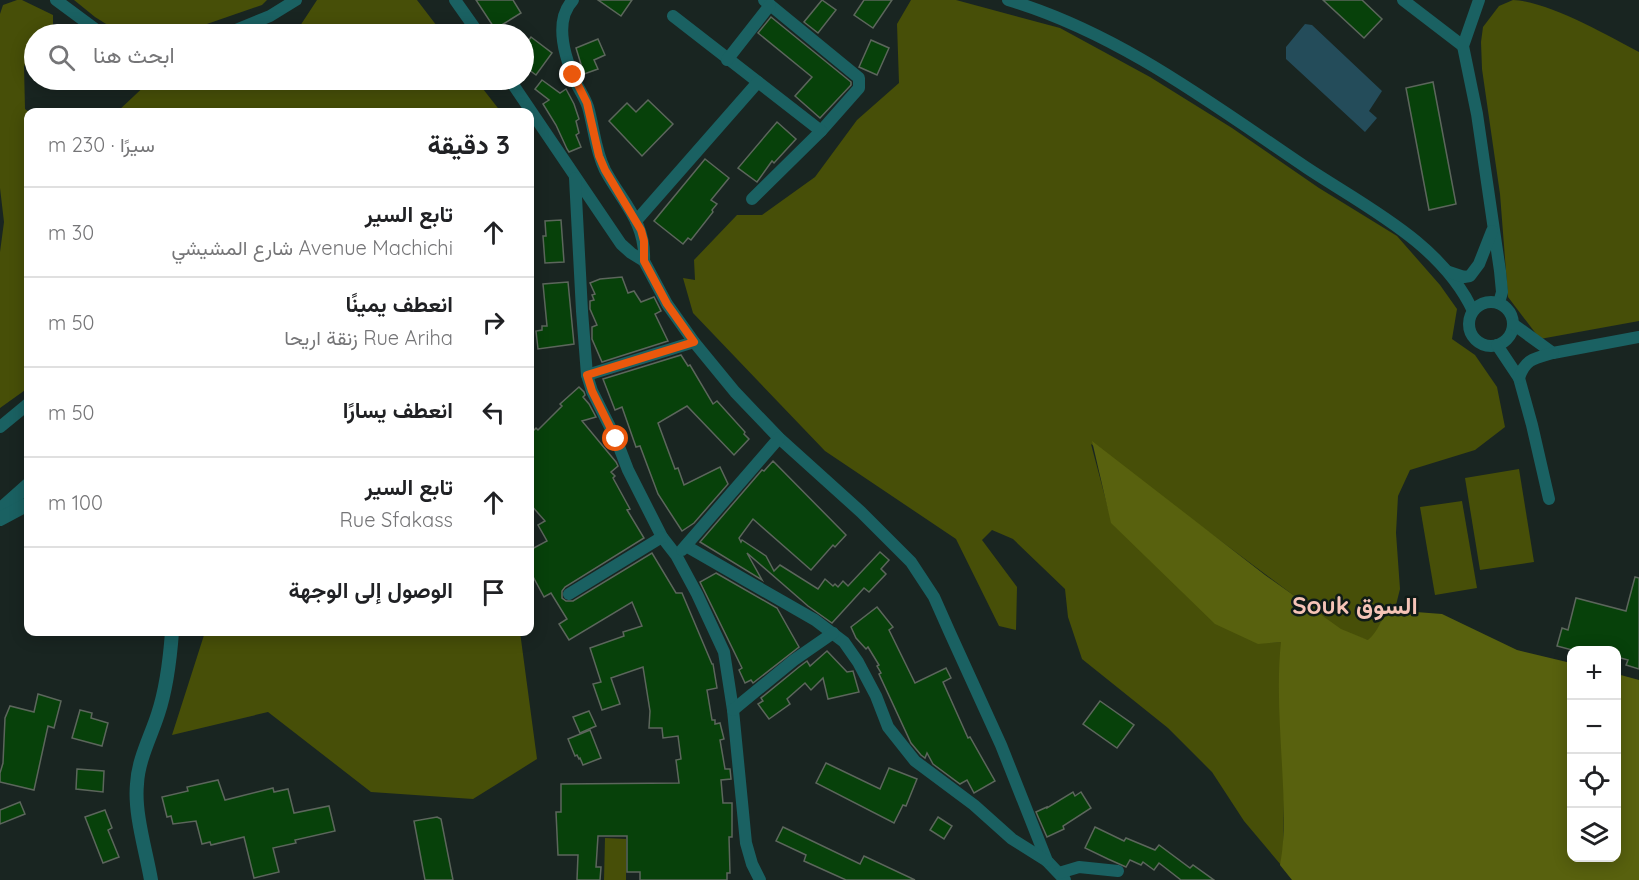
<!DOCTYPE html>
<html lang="ar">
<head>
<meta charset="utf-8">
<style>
	body { margin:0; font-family:Quicksand,Vazirmatn,sans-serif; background:#f6f6f6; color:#202124; direction:rtl }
	.controls { position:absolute; right:18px; bottom:18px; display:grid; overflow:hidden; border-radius:12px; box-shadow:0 3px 15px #0003 }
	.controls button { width:54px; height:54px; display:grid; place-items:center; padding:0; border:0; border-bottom:2px solid #e0e0e0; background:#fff; color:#202124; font:30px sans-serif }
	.stop { position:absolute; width:18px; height:18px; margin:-14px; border:4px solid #ea580c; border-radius:50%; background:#fff }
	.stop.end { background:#ea580c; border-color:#fff; box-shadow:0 2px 6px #0008 }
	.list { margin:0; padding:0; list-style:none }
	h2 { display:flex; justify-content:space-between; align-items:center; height:78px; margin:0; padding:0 24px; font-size:26px }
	h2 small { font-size:20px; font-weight:400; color:#757577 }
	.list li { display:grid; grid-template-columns:39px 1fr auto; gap:18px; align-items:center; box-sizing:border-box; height:90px; padding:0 24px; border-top:2px solid #e0e0e0 }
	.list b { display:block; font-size:22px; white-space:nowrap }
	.list p { margin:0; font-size:20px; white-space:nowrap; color:#757577 }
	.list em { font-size:20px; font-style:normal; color:#757577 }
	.icon { flex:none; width:33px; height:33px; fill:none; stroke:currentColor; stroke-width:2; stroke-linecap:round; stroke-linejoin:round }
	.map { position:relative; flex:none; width:1639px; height:880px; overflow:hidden; direction:ltr }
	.search { position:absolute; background:#fff; box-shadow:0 3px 15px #0003; left:24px; top:24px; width:510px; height:66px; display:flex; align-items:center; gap:15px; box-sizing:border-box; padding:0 21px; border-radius:33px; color:#757577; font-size:22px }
	.panel { position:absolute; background:#fff; box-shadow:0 3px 15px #0003; left:24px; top:108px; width:510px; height:528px; border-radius:12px; direction:rtl }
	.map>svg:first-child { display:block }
</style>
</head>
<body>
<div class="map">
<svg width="1639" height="880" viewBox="0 0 1639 880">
	<rect width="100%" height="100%" fill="#192521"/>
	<g fill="#474f08">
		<polygon points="17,0 22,0 53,15 53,28 48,34 34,34 34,52 24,66 25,109 29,112 28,388 0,408 0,252 4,222 0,188 0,14 3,5"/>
		<polygon points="74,0 267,0 262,5 178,34 122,34 95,17"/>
		<polygon points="317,0 417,0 443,34 270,34 300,26"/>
		<polygon points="911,0 956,0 1060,28 1150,77 1232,128 1319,188 1397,236 1440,285 1457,309 1452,339 1475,355 1497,387 1505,427 1475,450 1410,470 1398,496 1396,533 1400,589 1396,605 1383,616 1379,631 1370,641 1340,630 1091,444 1112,523 1257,643 1281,642 1284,800 1283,849 1281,865 1244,821 1212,772 1168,728 1082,659 1068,617 1065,589 1013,539 992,530 982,540 1017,587 1016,630 999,626 956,539 825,451 693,313 683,278 695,280 694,260 737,215 762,215 815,177 857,120 899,83 897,24"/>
		<path d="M1513,0C1547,1 1607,35 1639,52V321L1540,339L1508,297L1500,194L1482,69L1481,42L1483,27L1499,6Z"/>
		<polygon points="151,80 476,80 501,112 117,112"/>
		<polygon points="1519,469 1534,562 1480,570 1465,478"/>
		<polygon points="1462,501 1477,588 1435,595 1420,507"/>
		<polygon points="205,632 520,632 537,759 473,799 371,792 268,712 172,735"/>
		<polygon points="605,838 626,839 626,880 604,880"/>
	</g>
	<path fill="#58610e" d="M1092,441L1265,575L1341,629L1368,640C1379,631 1380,619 1390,610L1442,614L1517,650L1571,663L1572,858H1616L1617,674L1639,680V880H1292L1280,865C1285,839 1284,812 1283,786C1281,738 1276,689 1281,642L1258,644L1215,624L1111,523Z"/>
	<polygon fill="#244c5a" points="1305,24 1312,25 1382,91 1369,111 1377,118 1365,132 1286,59 1286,47"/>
	<g fill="#07410a" stroke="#5c665c" stroke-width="1.5">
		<polygon points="476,0 513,0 521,13 495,29"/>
		<polygon points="598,0 632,0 621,16"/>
		<polygon points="822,0 836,10 818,33 804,22"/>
		<polygon points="864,0 892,0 873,28 854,15"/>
		<polygon points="1323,0 1362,0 1382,19 1364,38"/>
		<polygon points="771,17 851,82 851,85 820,118 795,96 812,77 758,33"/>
		<polygon points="531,37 552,53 536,75 524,66 524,47"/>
		<polygon points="598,39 605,55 594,60 598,69 584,74 576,48"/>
		<polygon points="871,40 889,48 877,75 859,67"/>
		<polygon points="542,80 560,93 566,89 574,104 579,119 576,121 579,133 576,135 581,147 569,152 567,149 556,125 543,104 549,100 535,89"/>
		<polygon points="1433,82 1456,204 1429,210 1406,88"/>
		<polygon points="648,100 673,124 642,156 609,121 627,103 636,112"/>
		<polygon points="777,122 796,139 774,163 772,161 757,182 738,168"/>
		<polygon points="705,159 729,178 711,200 717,204 712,210 713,212 691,240 688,238 683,244 654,221"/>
		<polygon points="561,220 564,262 545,263 543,236 546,236 545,221"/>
		<polygon points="622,277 628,293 634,291 641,302 654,297 661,311 655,314 668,341 602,362 592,339 592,327 597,325 590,309 590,301 594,300 592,295 595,294 590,283 600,279"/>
		<polygon points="568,282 574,344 538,349 536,331 542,330 542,326 547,326 543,284"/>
		<polygon points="681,355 688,366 690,365 713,404 717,401 745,432 744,434 749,439 734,455 687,406 658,423 675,469 678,468 684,485 720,467 728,484 694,523 682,531 658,494 640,446 636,447 622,407 615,410 603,379"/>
		<polygon points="579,387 584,392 585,395 583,397 589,404 596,417 582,421 616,462 618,466 611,472 615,476 613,478 630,509 627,510 644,538 565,587 562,591 562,598 566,601 573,601 652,553 676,593 682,593 712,664 713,664 717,688 707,690 712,720 715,720 715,724 720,723 724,739 720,740 725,769 730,769 731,779 721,780 723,803 732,803 732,837 729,837 730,873 727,873 727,880 640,880 640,872 627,872 627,836 598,836 596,867 601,867 600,880 577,880 578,855 558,855 556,812 561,812 561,784 679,783 676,760 681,759 678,736 663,738 662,728 649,728 650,711 643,667 611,678 620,704 602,710 593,684 601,682 590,648 624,636 623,632 642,626 632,602 569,640 559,624 567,619 551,593 544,597 530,571 530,550 547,541 538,525 545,521 530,504 530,434 536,428 538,430 562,406 560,404"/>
		<polygon points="773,461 846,535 835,547 833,545 811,570 753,519 739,538 741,542 742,540 766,556 774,571 780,565 818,589 825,579 833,586 835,584 838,587 843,581 848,586 880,552 889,560 881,569 886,574 869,592 864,588 832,623 808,606 747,553 762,580 700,542 762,470 764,471"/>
		<polygon points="716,573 777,608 799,647 753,683 751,680 745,683 739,670 742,668 700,582"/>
		<polygon points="1635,577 1639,578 1639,669 1626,665 1628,660 1617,657 1617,651 1576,651 1557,646 1562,628 1568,630 1576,598 1626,611"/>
		<polygon points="877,607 893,627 889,630 915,683 946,668 951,678 943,682 968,738 970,737 995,781 974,793 967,780 960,784 933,764 927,753 925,758 921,755 911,743 879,674 881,673 877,666 879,665 868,647 866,649 856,638 851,627"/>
		<polygon points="827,651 847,672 853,671 859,692 828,699 823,678 811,690 805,683 787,699 790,704 769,719 758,704 763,701 761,698 799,667 807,661 810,666"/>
		<polygon points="38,694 61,701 54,728 48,726 34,790 0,782 0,773 3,763 5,718 10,706 34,712"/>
		<polygon points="1100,701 1134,725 1117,748 1083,724"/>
		<polygon points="80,710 92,713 91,718 108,723 102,746 72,738"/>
		<polygon points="589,711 596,726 580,733 573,717"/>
		<polygon points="590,730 601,758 583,765 580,758 579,759 577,755 575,756 568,739"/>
		<polygon points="826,763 880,789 889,768 917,779 906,806 903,805 894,823 816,783"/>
		<polygon points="77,769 104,771 103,792 76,789"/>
		<polygon points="218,780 225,800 273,788 274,792 288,789 294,813 329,806 335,831 295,840 296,843 273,848 279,872 254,878 244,837 211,845 210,842 202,844 196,821 173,824 171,816 167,817 162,797 188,791 187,787"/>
		<polygon points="1073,792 1075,796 1081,792 1091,808 1063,826 1064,829 1047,837 1036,812 1047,807 1047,808"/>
		<polygon points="20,802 25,814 0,824 0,810"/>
		<polygon points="105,810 112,828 108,830 119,857 103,863 85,817"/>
		<polygon points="437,817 441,819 453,880 425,880 414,821"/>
		<polygon points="938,817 952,826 944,839 930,830"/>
		<polygon points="783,827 860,864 864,856 915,880 846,880 804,861 806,855 776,841"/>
		<polygon points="1095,827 1124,841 1126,838 1155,850 1159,845 1190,868 1193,865 1214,880 1181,880 1159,863 1154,870 1143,862 1141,865 1130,860 1126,867 1108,859 1085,848"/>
	</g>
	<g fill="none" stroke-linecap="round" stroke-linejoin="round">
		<g stroke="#1a6162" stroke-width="12">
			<polyline points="56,0 102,34"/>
			<polyline points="455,0 479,34"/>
			<path d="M573,0C553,21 565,58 576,83C580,91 585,98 588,107C594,128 595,150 605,170C622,202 646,222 644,261"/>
			<polyline points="764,0 859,78 859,88 821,131"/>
			<path d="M1008,0C1119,33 1212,104 1307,168C1366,207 1442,244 1473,311"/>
			<polyline points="1403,0 1463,46"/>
			<polyline points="1479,0 1463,46 1477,114 1500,271 1502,292 1499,303"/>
			<polyline points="673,16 758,82"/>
			<polyline points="226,34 270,16 296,0"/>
			<polyline points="727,60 770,5"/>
			<polyline points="510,80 621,244 631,253 644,261 667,304 694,342 735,392 779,438 861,512 911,562 934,597 950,633 1001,745 1047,861 1065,880"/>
			<polyline points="575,178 582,311 587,375 592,391 616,439 628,470 662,537 676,555 697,594 724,652 733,710 746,843 752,864 760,880"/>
			<polyline points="636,221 758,82 821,131 752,199"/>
			<polyline points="1449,272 1464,277 1470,276 1479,264 1492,231"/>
			<circle cx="1491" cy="324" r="22"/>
			<polyline points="1513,324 1553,353 1639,337"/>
			<polyline points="1497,345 1519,378 1532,425 1549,499"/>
			<polyline points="587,375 694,342"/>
			<path d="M1519,378C1525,359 1535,358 1553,353"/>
			<polyline points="0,427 28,404"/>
			<polyline points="686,546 815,620 844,642 858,662 876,696 888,727 915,761 974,805 1012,839 1047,861"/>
			<polyline points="682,550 779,438"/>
			<polyline points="569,594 662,537"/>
			<polyline points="733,710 794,660 833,633"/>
			<polyline points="1059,873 1079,867 1118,871"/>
		</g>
		<g stroke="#1a6162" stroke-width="14">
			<polyline points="0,510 28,485"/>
			<polyline points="0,519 28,504"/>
			<path d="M151,880C146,851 134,813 137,784C138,760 151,736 158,714C167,687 170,659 172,632"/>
		</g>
	</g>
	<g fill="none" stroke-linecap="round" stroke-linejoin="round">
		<polyline stroke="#ea580c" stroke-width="8" points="573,75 587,103 599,156 605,170 641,230 644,241 644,261 667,304 694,342 587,375 592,391 616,439"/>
	</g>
	<g text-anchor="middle" stroke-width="5" stroke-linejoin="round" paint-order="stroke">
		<g font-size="24" font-weight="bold" fill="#f6c4b7" stroke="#101b17">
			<text x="1355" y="614">Souk السوق</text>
		</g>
	</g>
</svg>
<div class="controls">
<button>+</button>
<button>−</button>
<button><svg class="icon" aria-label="locate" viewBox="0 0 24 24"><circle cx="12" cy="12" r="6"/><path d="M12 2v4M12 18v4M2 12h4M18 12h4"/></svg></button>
<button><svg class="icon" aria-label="layers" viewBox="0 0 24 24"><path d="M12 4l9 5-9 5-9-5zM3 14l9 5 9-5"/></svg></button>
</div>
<div class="stop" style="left:616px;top:439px"></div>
<div class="stop end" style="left:573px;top:75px"></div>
<div class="search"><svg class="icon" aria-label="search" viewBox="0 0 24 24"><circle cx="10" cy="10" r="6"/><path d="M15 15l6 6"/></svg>ابحث هنا</div>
<section class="panel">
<h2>3 دقيقة<small>سيرًا · 230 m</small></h2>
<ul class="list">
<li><svg class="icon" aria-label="ahead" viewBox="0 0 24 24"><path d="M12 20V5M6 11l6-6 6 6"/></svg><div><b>تابع السير</b><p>Avenue Machichi شارع المشيشي</p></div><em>30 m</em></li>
<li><svg class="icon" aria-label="right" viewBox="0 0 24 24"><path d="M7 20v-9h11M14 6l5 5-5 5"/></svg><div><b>انعطف يمينًا</b><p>Rue Ariha زنقة اريحا</p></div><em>50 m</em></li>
<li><svg class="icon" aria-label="left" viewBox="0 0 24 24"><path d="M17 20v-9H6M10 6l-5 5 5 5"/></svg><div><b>انعطف يسارًا</b></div><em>50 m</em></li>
<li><svg class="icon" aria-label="ahead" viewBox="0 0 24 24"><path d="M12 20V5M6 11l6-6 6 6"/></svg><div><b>تابع السير</b><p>Rue Sfakass</p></div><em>100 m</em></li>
<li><svg class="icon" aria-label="arrive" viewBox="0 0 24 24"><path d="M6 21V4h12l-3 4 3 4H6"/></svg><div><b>الوصول إلى الوجهة</b></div></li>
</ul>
</section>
</div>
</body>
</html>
